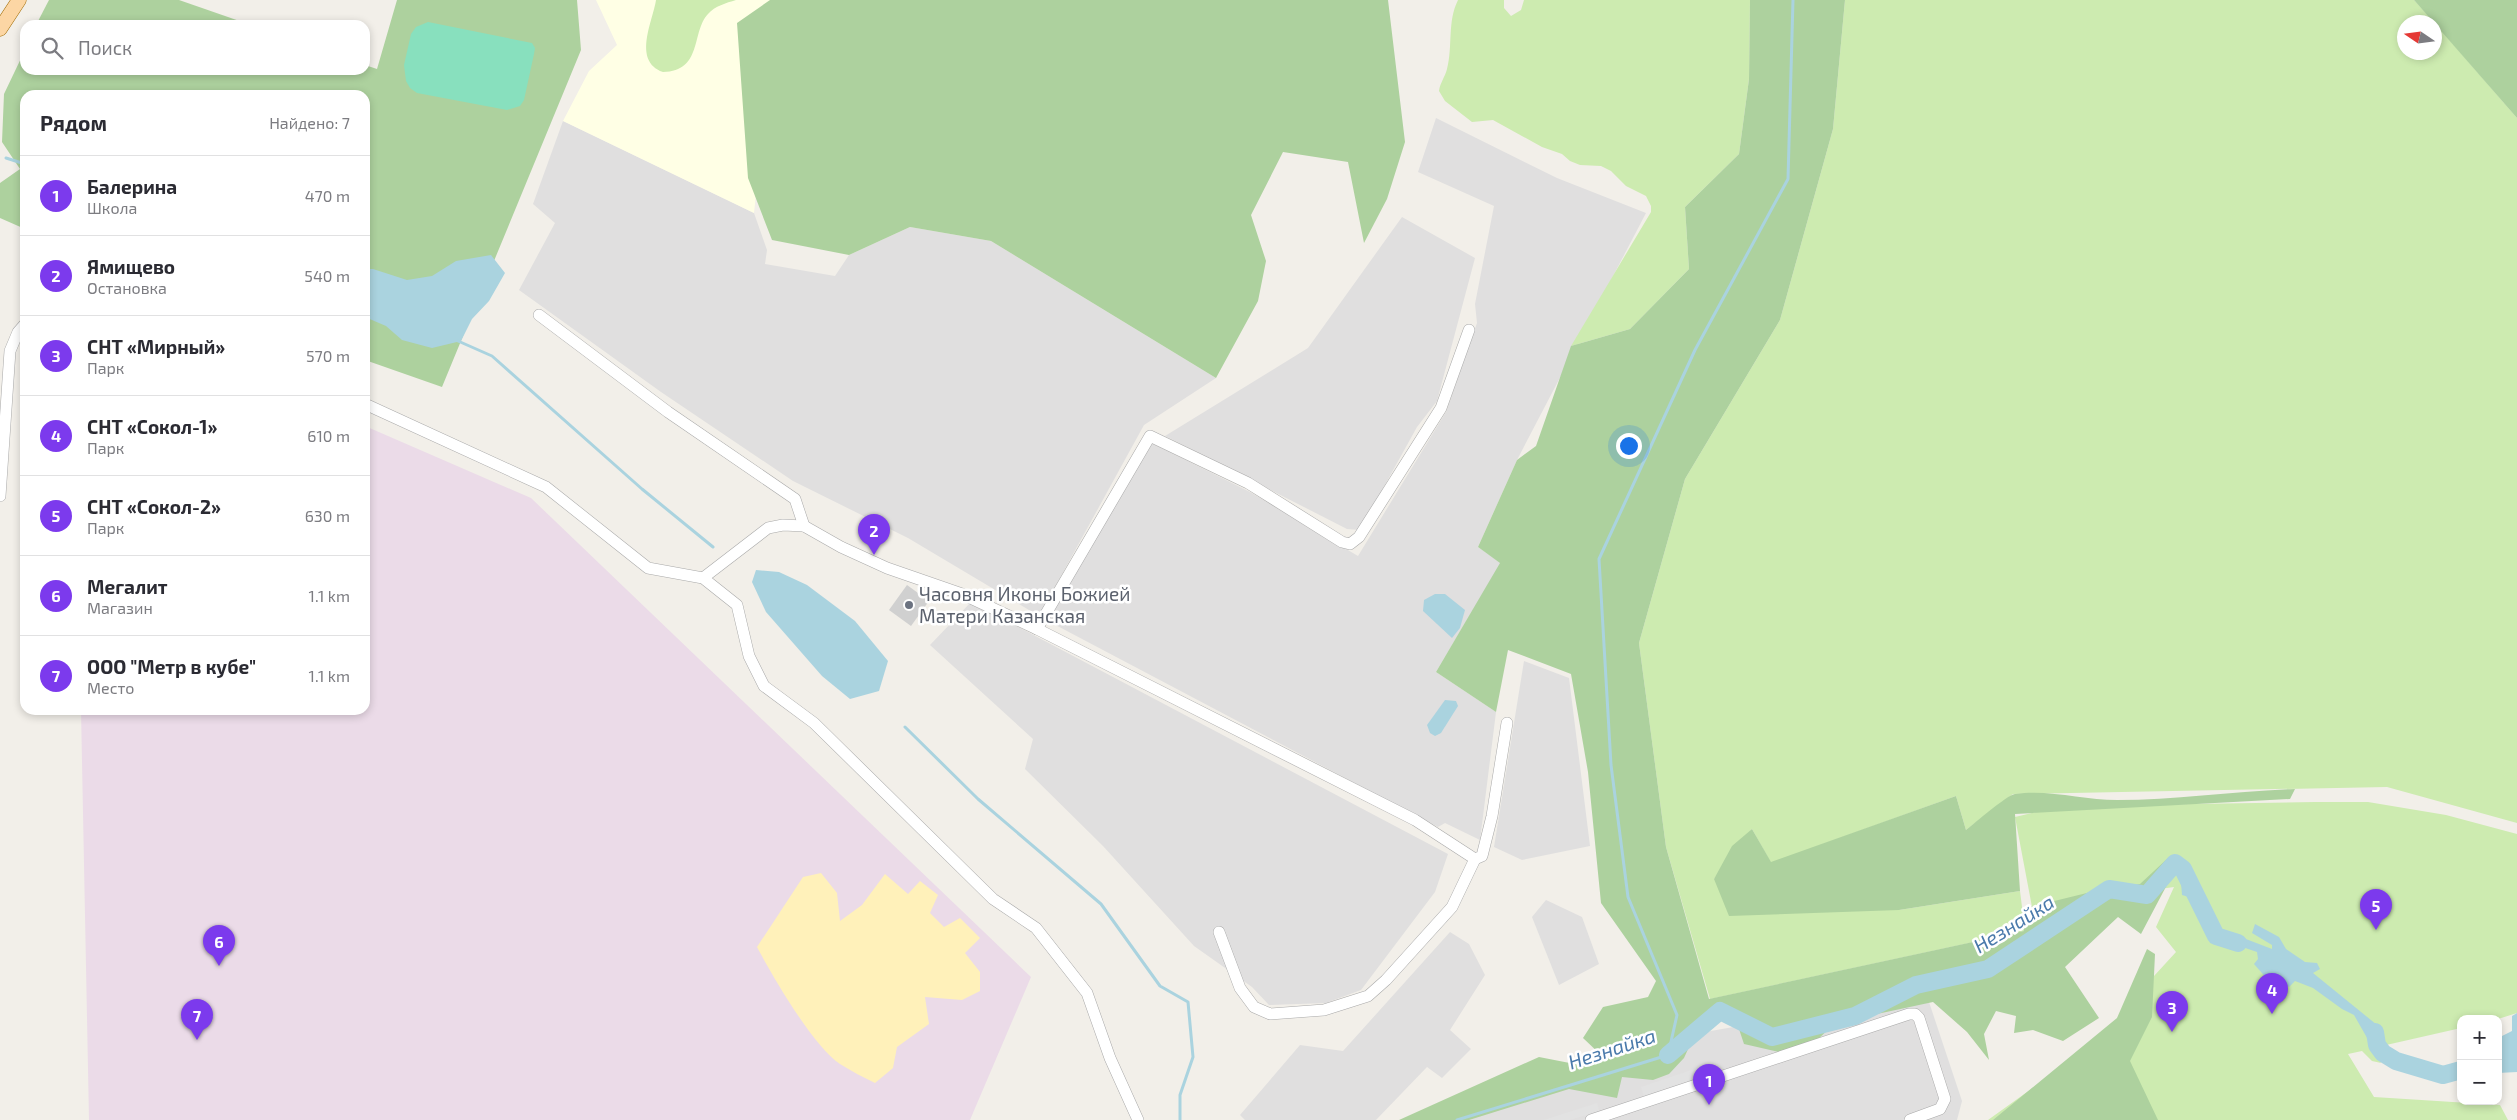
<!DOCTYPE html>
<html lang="ru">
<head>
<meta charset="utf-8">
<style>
	body { margin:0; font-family:"Exo 2",sans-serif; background:#f7f7f7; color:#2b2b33 }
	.controls { position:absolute; right:15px; bottom:15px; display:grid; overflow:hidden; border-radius:10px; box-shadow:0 2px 8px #0003 }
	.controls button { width:45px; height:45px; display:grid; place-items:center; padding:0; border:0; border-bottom:1px solid #e1e1e2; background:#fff; color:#2b2b33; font:25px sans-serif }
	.compass { position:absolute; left:2397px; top:15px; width:45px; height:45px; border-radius:50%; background:#fff; box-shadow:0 2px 8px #0003; rotate:283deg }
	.you { position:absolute; left:1628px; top:445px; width:18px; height:18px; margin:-12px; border:4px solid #fff; border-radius:50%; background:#1a73e8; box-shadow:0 0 0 8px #1a73e833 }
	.badge { display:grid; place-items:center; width:32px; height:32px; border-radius:50%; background:#7c3aed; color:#fff; font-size:16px; font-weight:700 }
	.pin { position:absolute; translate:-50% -41px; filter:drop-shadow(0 1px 2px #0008) }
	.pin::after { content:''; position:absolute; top:26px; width:18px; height:15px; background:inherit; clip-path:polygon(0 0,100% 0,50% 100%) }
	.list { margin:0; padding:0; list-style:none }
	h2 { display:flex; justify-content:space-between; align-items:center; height:65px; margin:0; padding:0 20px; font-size:21px }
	h2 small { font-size:16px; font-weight:400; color:#7c7c81 }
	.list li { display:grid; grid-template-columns:32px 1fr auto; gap:15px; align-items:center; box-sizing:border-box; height:80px; padding:0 20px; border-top:1px solid #e1e1e2 }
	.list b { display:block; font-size:19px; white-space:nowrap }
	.list p { margin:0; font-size:16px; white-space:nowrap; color:#7c7c81 }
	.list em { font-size:16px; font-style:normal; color:#7c7c81 }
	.icon { flex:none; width:28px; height:28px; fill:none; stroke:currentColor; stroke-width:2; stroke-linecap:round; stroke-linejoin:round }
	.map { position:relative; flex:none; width:2517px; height:1120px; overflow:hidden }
	.search { position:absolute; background:#fff; box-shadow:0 2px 8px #0003; left:20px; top:20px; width:350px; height:55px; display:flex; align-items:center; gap:12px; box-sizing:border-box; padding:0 18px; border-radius:15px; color:#7c7c81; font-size:19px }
	.panel { position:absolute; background:#fff; box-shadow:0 2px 8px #0003; left:20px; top:90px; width:350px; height:625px; border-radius:15px }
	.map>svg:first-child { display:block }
</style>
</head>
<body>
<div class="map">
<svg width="2517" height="1120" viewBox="0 0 2517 1120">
	<rect width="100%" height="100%" fill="#f2efe9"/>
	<g fill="#e0dfdf">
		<polygon points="1436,118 1557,178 1646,213 1517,460 1478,547 1501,563 1436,672 1496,712 1480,840 1445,823 1438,827 1048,621 1150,442 1250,492 1358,556 1446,412 1477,323 1475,304 1494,206 1418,172"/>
		<polygon points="563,121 754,213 767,250 765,264 835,276 849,255 910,227 991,241 1216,378 1144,425 1039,616 908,538 793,481 661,392 519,290 555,223 533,204"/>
		<polygon points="1402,217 1475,258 1437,401 1417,427 1360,530 1347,529 1165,436 1308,348"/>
		<polygon points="971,602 1448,854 1435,892 1361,990 1326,1003 1269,1005 1252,987 1194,946 1103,846 1025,769 1033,739 930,645"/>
		<polygon points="1524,661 1569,678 1590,846 1522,860 1494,847"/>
		<polygon points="1546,900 1582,917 1599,964 1559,985 1532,917"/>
		<polygon points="1450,932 1469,944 1485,975 1450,1030 1471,1049 1442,1078 1427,1067 1376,1120 1245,1120 1240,1115 1300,1045 1343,1051"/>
		<polygon points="1926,993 1962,1101 1957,1120 1445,1120 1643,1043"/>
	</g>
	<polygon fill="#ebdbe8" points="365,426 531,498 1031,977 970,1120 89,1120 81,710 365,710"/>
	<polygon fill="#ffffe5" points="596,0 777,0 754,213 563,121 589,71 617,45"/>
	<polygon fill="#d0d0d0" points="907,585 929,601 911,626 889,610"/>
	<g fill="#cdebb0">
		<path d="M656,0H736C726,3 715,6 708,14C691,32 703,71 663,72C632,61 653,21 656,0Z"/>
		<path d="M1458,0H1504V8L1511,16L1521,10L1524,0H1750L1749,79L1739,154L1685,207L1689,269L1630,329L1571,346L1651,212V206L1646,196L1626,186L1611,171L1601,166L1580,165L1570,161L1562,154L1542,147L1493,120L1472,122L1445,101L1439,91C1440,83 1445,77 1447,69C1453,46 1447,22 1458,0Z"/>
		<polygon points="1845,0 2414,0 2434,22 2404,22 2404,52 2434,52 2435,23 2517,118 2517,823 2387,787 2013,794 1966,830 1956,796 1771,863 1752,829 1714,879 1899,910 2020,891 2025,931 1710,999 1666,847 1639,643 1685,479 1780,320 1833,129"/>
		<polygon points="2315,802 2368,802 2446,815 2517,834 2517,1013 2498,1019 2461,1019 2461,1028 2373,1048 2381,1063 2372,1061 2362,1051 2348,1054 2374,1097 2500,1105 2508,1120 1988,1120 2119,1026 2154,976 2176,952 2156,927 2174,887 2032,907 2015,817 2062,806"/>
	</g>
	<g fill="#add19e">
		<polygon points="49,0 179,0 251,25 36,25"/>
		<polygon points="397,0 577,0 581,50 442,387 365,360 365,95 25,95 25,229 0,218 0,183 20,169 2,142 4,94 25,50 25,70 365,70 365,65 377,69"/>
		<polygon points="770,0 1388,0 1405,142 1387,199 1364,243 1348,162 1283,152 1251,215 1266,261 1258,301 1216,378 991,241 910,227 849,255 772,240 748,178 737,23"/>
		<polygon points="1750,0 1845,0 1833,129 1780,320 1685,479 1639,643 1666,847 1709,999 2024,931 2022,909 2099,890 2140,884 2168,858 2179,862 2141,934 2118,917 2065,967 2099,1018 2063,1041 2033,1030 2014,1033 2016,1016 1996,1011 1984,1034 1989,1060 1967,1032 1933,1002 1835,1023 1813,1044 1783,1053 1744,1044 1733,1011 1693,1038 1684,1058 1669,1074 1653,1080 1622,1077 1617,1098 1569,1089 1469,1120 1399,1120 1539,1057 1585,1066 1602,1056 1583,1038 1603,1007 1648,997 1656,981 1601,903 1588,772 1571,674 1508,650 1496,712 1436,672 1500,563 1478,547 1517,460 1536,446 1571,346 1630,329 1689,269 1685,207 1739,154 1749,79"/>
		<polygon points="2414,0 2517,0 2517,118"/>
		<path d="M2295,789L2290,799L2015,814L2020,891L1899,910L1729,916L1714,879L1732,846L1752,829L1771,862L1956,796L1966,830C1975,823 2007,795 2015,794C2048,789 2084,800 2117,800C2176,800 2235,791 2295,789Z"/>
		<polygon points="2147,949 2155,954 2152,1017 2130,1061 2158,1120 1993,1120 2117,1018"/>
	</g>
	<path fill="#fff1ba" d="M821,873L837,893L840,921L862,905L885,874L908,894L920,881L938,895L930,913L944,927L960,918L980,938L965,953L980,972V991L962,1000L925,997L929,1024L897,1047L893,1068L875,1083C863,1077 851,1071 840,1064C813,1046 773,977 757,947L803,877Z"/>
	<polygon fill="#88e0be" points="428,22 532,43 535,48 534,54 524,100 520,106 507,110 417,93 410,88 406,81 404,65 411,34 416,27"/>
	<g fill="#e2e2e2">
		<polygon points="1712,1063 1715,1072 1644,1096 1641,1087"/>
		<polygon points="1597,1103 1599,1111 1570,1120 1544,1120"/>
	</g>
	<g fill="#aad3df">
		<polygon points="491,255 505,273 489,301 472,319 461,341 432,348 402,340 386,326 365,317 365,269 373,269 407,280 432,276 456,261"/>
		<polygon points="756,570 779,572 807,585 855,621 888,661 879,691 850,699 822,676 766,612 752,582"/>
		<polygon points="1435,594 1445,594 1465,610 1460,628 1452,638 1423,611 1424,600"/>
		<polygon points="1445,700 1456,701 1458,706 1441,733 1435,736 1430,733 1427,725"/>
		<path d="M2184,863C2194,868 2196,875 2193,885L2203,906L2199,909L2192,898L2182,895L2180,869Z"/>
		<polygon points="2255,924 2279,937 2286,949 2305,962 2317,963 2320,969 2313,973 2382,1029 2379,1039 2385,1052 2381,1055 2374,1050 2354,1015 2342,1009 2313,988 2295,981 2289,987 2277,979 2268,980 2254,964 2258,959 2257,952 2216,938 2217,932 2238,936 2272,949 2272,945 2252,933"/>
		<polygon points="2517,1013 2517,1072 2498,1073 2498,1038 2512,1031 2512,1016"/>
		<path d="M2398,1056C2420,1061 2438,1073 2461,1063V1077C2438,1077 2415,1078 2395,1066Z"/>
	</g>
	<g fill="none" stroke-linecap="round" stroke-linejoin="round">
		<g stroke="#aad3df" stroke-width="3">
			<polyline points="6,158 25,164"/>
			<polyline points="458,341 492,356 642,489 713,547"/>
			<polyline points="905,727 978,799 1101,904 1160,986 1188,1002 1193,1057 1180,1095 1180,1120"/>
			<polyline points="1457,1120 1668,1055 1677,1015 1628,897 1611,765 1599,559 1695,350 1788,179 1793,0"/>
		</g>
		<g stroke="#aad3df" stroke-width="18">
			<polyline points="2375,1032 2377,1045 2383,1053 2396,1061 2443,1075 2461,1070"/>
			<polyline points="1668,1055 1720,1011 1772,1037 1855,1016 1916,985 1988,969 2109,889 2147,895 2175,863 2183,869 2216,936 2238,943"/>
		</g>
		<defs>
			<g id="minor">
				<polyline points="539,315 668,412 795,499 804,526"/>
				<polyline points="365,404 546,487 648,568 703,578 737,605 749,656 764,686 814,723 993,899 1036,928 1087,993 1110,1058 1138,1120"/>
				<polyline points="0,496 10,351 18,332 25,324"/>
				<polyline points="703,578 768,528 783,525 804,526 841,547 887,568 962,594 1037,629 1415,820 1475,859"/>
				<polyline points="1037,629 1150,436 1248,483 1342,542 1350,544 1359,537 1441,408 1469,330"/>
				<polyline points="1219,932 1240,988 1254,1007 1270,1014 1324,1010 1368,996 1386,980 1452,907 1475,859 1482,856 1492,816 1507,723"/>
				<polyline points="1591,1120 1909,1014 1915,1014 1919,1018 1945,1099 1940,1109 1910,1120"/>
			</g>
			<polyline id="major" points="0,29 19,0"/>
		</defs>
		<use href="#minor" stroke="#a9a9a9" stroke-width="12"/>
		<use href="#major" stroke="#a06b00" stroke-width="15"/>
		<use href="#minor" stroke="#fff" stroke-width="11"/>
		<use href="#major" stroke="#fcd6a4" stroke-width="14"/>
	</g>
	<circle fill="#6b7280" stroke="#fff" stroke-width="2" cx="909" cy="605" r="5"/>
	<g text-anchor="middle" stroke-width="5" stroke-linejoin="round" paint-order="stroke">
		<g font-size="19" fill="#5b616d" stroke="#fff" text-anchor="start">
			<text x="919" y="601">Часовня Иконы Божией<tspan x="919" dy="22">Матери Казанская</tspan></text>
		</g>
		<g font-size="20" font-style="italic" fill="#4a7aab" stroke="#fff">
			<text transform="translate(2014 924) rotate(-32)" y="7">Незнайка</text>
			<text transform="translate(1612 1049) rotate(-18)" y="7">Незнайка</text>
		</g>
	</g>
</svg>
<div class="controls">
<button>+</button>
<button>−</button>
</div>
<svg class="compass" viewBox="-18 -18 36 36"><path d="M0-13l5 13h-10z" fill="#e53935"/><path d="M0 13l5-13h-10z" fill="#7c7c81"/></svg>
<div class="you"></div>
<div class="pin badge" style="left:1709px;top:1105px">1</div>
<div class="pin badge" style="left:874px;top:555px">2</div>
<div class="pin badge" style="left:2172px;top:1032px">3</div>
<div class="pin badge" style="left:2272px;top:1014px">4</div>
<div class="pin badge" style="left:2376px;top:930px">5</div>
<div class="pin badge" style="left:219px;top:966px">6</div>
<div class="pin badge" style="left:197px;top:1040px">7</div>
<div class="search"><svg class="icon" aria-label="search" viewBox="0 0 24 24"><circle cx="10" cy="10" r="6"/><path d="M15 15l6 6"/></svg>Поиск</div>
<section class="panel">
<h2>Рядом<small>Найдено: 7</small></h2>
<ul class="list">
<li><span class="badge">1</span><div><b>Балерина</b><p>Школа</p></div><em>470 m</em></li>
<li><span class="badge">2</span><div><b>Ямищево</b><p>Остановка</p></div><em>540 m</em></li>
<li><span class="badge">3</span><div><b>СНТ «Мирный»</b><p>Парк</p></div><em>570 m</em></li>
<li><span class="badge">4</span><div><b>СНТ «Сокол-1»</b><p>Парк</p></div><em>610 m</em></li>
<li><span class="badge">5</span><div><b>СНТ «Сокол-2»</b><p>Парк</p></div><em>630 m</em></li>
<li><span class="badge">6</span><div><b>Мегалит</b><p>Магазин</p></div><em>1.1 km</em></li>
<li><span class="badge">7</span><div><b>ООО &quot;Метр в кубе&quot;</b><p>Место</p></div><em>1.1 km</em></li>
</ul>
</section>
</div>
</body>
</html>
